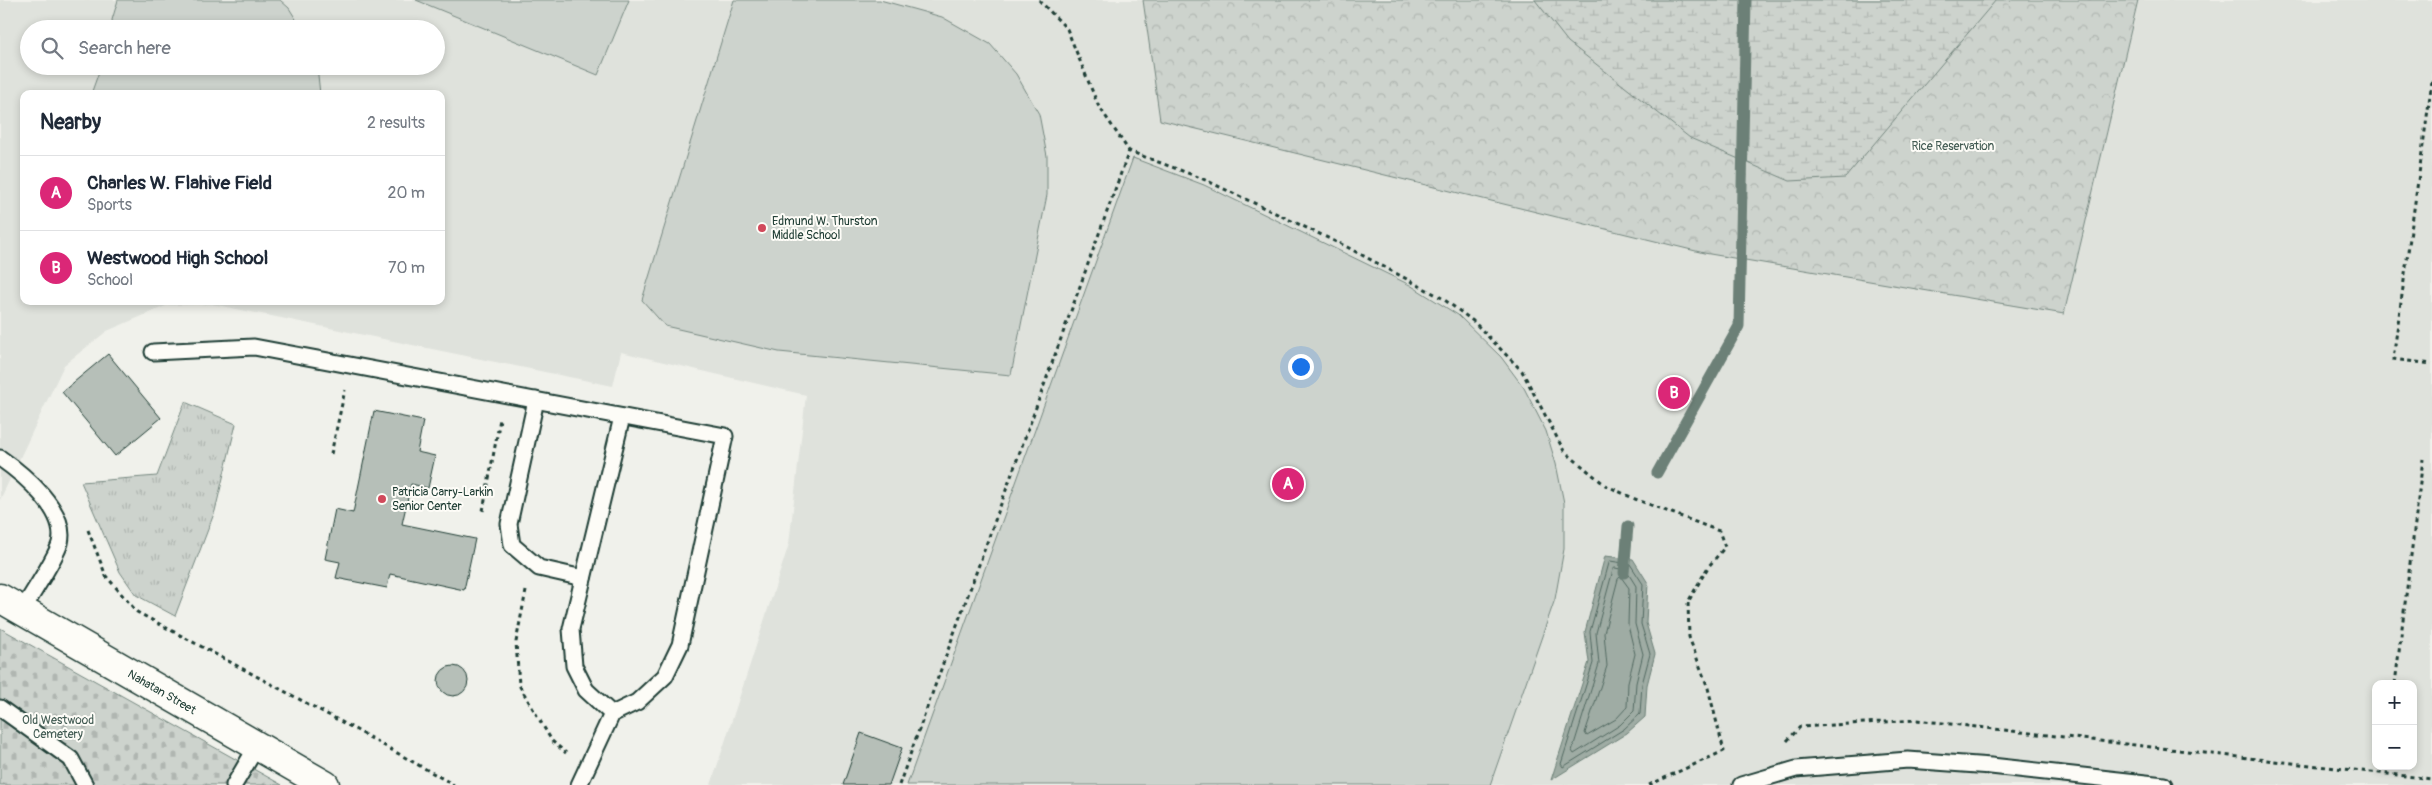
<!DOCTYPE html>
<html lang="en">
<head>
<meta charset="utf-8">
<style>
	body { margin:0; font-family:Pangolin,sans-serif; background:#f6f6f7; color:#1f2937 }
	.controls { position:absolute; right:15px; bottom:15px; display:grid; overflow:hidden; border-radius:10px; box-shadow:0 2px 8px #0003 }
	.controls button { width:45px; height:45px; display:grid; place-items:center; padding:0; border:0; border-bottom:1px solid #e0e1e3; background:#fff; color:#1f2937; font:25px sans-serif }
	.you { position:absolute; left:1300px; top:366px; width:18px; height:18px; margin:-12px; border:4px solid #fff; border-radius:50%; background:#1a73e8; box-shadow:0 0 0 8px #1a73e833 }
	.badge { display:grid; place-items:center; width:32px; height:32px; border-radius:50%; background:#db2777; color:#fff; font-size:16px; font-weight:700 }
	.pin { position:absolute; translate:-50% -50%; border:2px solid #fff; box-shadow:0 1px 5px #0006 }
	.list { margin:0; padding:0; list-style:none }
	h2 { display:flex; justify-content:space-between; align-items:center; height:65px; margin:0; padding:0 20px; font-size:21px }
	h2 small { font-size:16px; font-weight:400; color:#747a83 }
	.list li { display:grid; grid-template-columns:32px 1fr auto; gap:15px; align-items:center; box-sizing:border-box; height:75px; padding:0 20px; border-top:1px solid #e0e1e3 }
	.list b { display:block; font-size:19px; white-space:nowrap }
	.list p { margin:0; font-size:16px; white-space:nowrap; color:#747a83 }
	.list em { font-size:16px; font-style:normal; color:#747a83 }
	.icon { flex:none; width:28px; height:28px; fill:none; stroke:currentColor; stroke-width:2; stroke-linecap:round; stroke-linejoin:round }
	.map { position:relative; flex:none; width:2432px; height:785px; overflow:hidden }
	.search { position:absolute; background:#fff; box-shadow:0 2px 8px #0003; left:20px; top:20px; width:425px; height:55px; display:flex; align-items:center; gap:12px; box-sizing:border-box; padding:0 18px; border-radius:28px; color:#747a83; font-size:19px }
	.panel { position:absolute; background:#fff; box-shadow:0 2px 8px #0003; left:20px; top:90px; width:425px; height:215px; border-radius:10px }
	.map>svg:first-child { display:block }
</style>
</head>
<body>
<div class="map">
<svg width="2432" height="785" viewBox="0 0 2432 785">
	<defs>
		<pattern id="forest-crowns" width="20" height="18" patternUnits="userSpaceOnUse" patternTransform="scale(1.25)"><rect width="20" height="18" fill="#cdd3cd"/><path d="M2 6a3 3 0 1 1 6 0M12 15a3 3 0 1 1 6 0" fill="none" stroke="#b0b6b1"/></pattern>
		<pattern id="wetland-marsh" width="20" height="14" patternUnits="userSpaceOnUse" patternTransform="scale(1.25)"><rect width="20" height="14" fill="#cdd3cd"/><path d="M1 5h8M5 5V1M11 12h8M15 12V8" fill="none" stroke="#b0b6b1"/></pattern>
		<pattern id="cemetery-stones" width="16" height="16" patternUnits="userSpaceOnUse" patternTransform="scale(1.25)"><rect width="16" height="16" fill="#cdd3cd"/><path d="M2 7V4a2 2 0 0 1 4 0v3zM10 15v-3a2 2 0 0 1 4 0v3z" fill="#b0b6b1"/></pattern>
		<pattern id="park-tufts" width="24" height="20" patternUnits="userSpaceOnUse" patternTransform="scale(1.25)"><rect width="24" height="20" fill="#cdd3cd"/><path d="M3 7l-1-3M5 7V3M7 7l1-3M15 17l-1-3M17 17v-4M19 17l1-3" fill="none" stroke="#b0b6b1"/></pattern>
	</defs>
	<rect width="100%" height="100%" fill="#f0f1eb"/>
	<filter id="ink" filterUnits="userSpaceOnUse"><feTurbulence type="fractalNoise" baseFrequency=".02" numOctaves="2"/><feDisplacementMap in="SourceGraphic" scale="10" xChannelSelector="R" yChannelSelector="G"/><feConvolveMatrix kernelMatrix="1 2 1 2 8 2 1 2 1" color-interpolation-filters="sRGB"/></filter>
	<g filter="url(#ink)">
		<path fill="#dfe2dc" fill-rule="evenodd" d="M0,0H1143L1161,120L2064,314L2138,0H2432V785H711L789,544L806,395L621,352L613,386L212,304L168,305L107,331L64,365L0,500ZM29,29H436V66H29ZM24,94H441V301H24ZM2376,684H2413V766H2376Z"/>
		<polygon fill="url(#forest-crowns)" stroke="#768880" points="1143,0 2138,0 2064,314 1704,253 1160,120"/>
		<polygon fill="url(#wetland-marsh)" stroke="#768880" points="1535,0 1996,0 1845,178 1790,181 1690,138 1568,42"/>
		<polygon fill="url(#cemetery-stones)" stroke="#768880" points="0,628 282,785 0,785"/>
		<polygon fill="url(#park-tufts)" stroke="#768880" points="185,402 236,424 215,511 175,616 136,595 120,572 81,482 157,476"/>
		<g fill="#cdd3cd" stroke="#768880">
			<polygon points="118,0 280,0 289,8 302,29 114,29 112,20"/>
			<polygon points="416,0 629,0 598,75"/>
			<polygon points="734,0 880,0 942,17 990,44 1016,74 1039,114 1047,156 1047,195 1011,375 779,352 665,326 642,300"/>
			<polygon points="101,66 317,66 320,94 91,94"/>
			<polygon points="1133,158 1204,185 1410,285 1458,315 1501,357 1524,388 1546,431 1556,464 1564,503 1564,549 1555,599 1490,785 907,785"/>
		</g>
		<polygon fill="#9faca4" stroke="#6c8077" points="1605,556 1633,559 1648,583 1646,623 1655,654 1647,685 1645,717 1627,733 1551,780 1589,662 1585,632"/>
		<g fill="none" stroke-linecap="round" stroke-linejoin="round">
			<g stroke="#526961" stroke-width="1">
				<polygon points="1610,561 1630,564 1643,584 1641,624 1650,654 1642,684 1640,714 1624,729 1563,767 1561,764 1593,663 1590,632"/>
				<polygon points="1615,568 1626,570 1636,586 1635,624 1643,654 1636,683 1634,711 1620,725 1574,754 1572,751 1599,664 1596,633 1613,570"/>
				<polygon points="1621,577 1629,588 1628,625 1635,654 1628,682 1627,707 1616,719 1587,736 1585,733 1607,666 1604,633 1618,579"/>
			</g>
			<g stroke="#6c8077" stroke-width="11">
				<polyline points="1657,473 1739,326 1746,0"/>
				<polyline points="1624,573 1628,526"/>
			</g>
		</g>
		<g fill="#b6bfb8" stroke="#1f3d34">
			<polygon points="108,354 161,418 115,456 62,392"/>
			<polygon points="374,411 423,421 417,452 435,456 428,488 411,484 402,524 475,539 464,590 390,574 387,588 336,578 340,562 325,559 335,509 353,513"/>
			<circle cx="453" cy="681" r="15"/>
			<polygon points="861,733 902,748 889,785 843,785"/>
		</g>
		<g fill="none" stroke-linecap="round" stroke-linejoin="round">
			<defs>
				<g id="service">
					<polyline points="153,352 254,347 725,436 680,645 665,676 637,702 612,714 579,785"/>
					<polyline points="536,400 509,524 512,545 539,568 583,578"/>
					<path d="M0,458C23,474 68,511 60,543C56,558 31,595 22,611"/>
					<polyline points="0,708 71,759 85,785"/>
					<polyline points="612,714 586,690 574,666 571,629 622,417"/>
					<polyline points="234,785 257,746"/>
					<polyline points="1741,785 1796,769 1908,760 1991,766 2164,785"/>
				</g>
				<polyline id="secondary" points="0,598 325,785"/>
			</defs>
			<use href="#service" stroke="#1f3d34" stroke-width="19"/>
			<use href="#secondary" stroke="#1f3d34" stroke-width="31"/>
			<g stroke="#1f3d34" stroke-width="3" stroke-dasharray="4 4" stroke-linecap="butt">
				<polyline points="1039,0 1067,29 1098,105 1129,151 1201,178 1347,247 1442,298 1473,321 1522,371 1564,451 1605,485 1635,499 1719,531 1725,547 1708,567 1688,602 1689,637 1708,688 1724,751 1649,785"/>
				<polyline points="2432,81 2393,359 2432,364"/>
				<polyline points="331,454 345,390"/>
				<polyline points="483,511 500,419"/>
				<polyline points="88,530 106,576 137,612 351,727 454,785"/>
				<polyline points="526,591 516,642 519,685 552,741 566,753"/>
				<polyline points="2395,684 2423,459"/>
				<polyline points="1787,741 1800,727 1916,720 2432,779"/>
				<polyline points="2386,766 2387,773"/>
				<polyline points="899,785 1129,151"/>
			</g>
			<use href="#service" stroke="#fdfcf7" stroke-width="15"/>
			<use href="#secondary" stroke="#fdfcf7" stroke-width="28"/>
		</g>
	</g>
	<g fill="#d1495b" stroke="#fdfcf7" stroke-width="2">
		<circle cx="762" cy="228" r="5"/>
		<circle cx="382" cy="499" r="5"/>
	</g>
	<g text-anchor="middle" stroke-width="4" stroke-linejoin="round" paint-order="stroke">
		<g font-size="12" fill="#425b53" stroke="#fdfcf7">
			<text x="1953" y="150">Rice Reservation</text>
			<text x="58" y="724">Old Westwood<tspan x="58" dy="14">Cemetery</tspan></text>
		</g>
		<g font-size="12" fill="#1f3d34" stroke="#fdfcf7" text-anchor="start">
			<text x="772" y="225">Edmund W. Thurston<tspan x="772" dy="14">Middle School</tspan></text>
			<text x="392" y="496">Patricia Carry-Larkin<tspan x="392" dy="14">Senior Center</tspan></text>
		</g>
		<g font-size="12" fill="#1f3d34" stroke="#fdfcf7">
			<text transform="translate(162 692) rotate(30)" y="4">Nahatan Street</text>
		</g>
	</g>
</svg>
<div class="controls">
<button>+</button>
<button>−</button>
</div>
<div class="you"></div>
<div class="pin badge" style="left:1288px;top:484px">A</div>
<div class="pin badge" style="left:1674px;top:393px">B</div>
<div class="search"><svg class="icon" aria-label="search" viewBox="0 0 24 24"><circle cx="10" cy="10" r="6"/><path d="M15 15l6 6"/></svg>Search here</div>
<section class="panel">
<h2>Nearby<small>2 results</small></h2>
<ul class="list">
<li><span class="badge">A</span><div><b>Charles W. Flahive Field</b><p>Sports</p></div><em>20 m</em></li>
<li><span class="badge">B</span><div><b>Westwood High School</b><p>School</p></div><em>70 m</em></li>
</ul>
</section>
</div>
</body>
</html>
